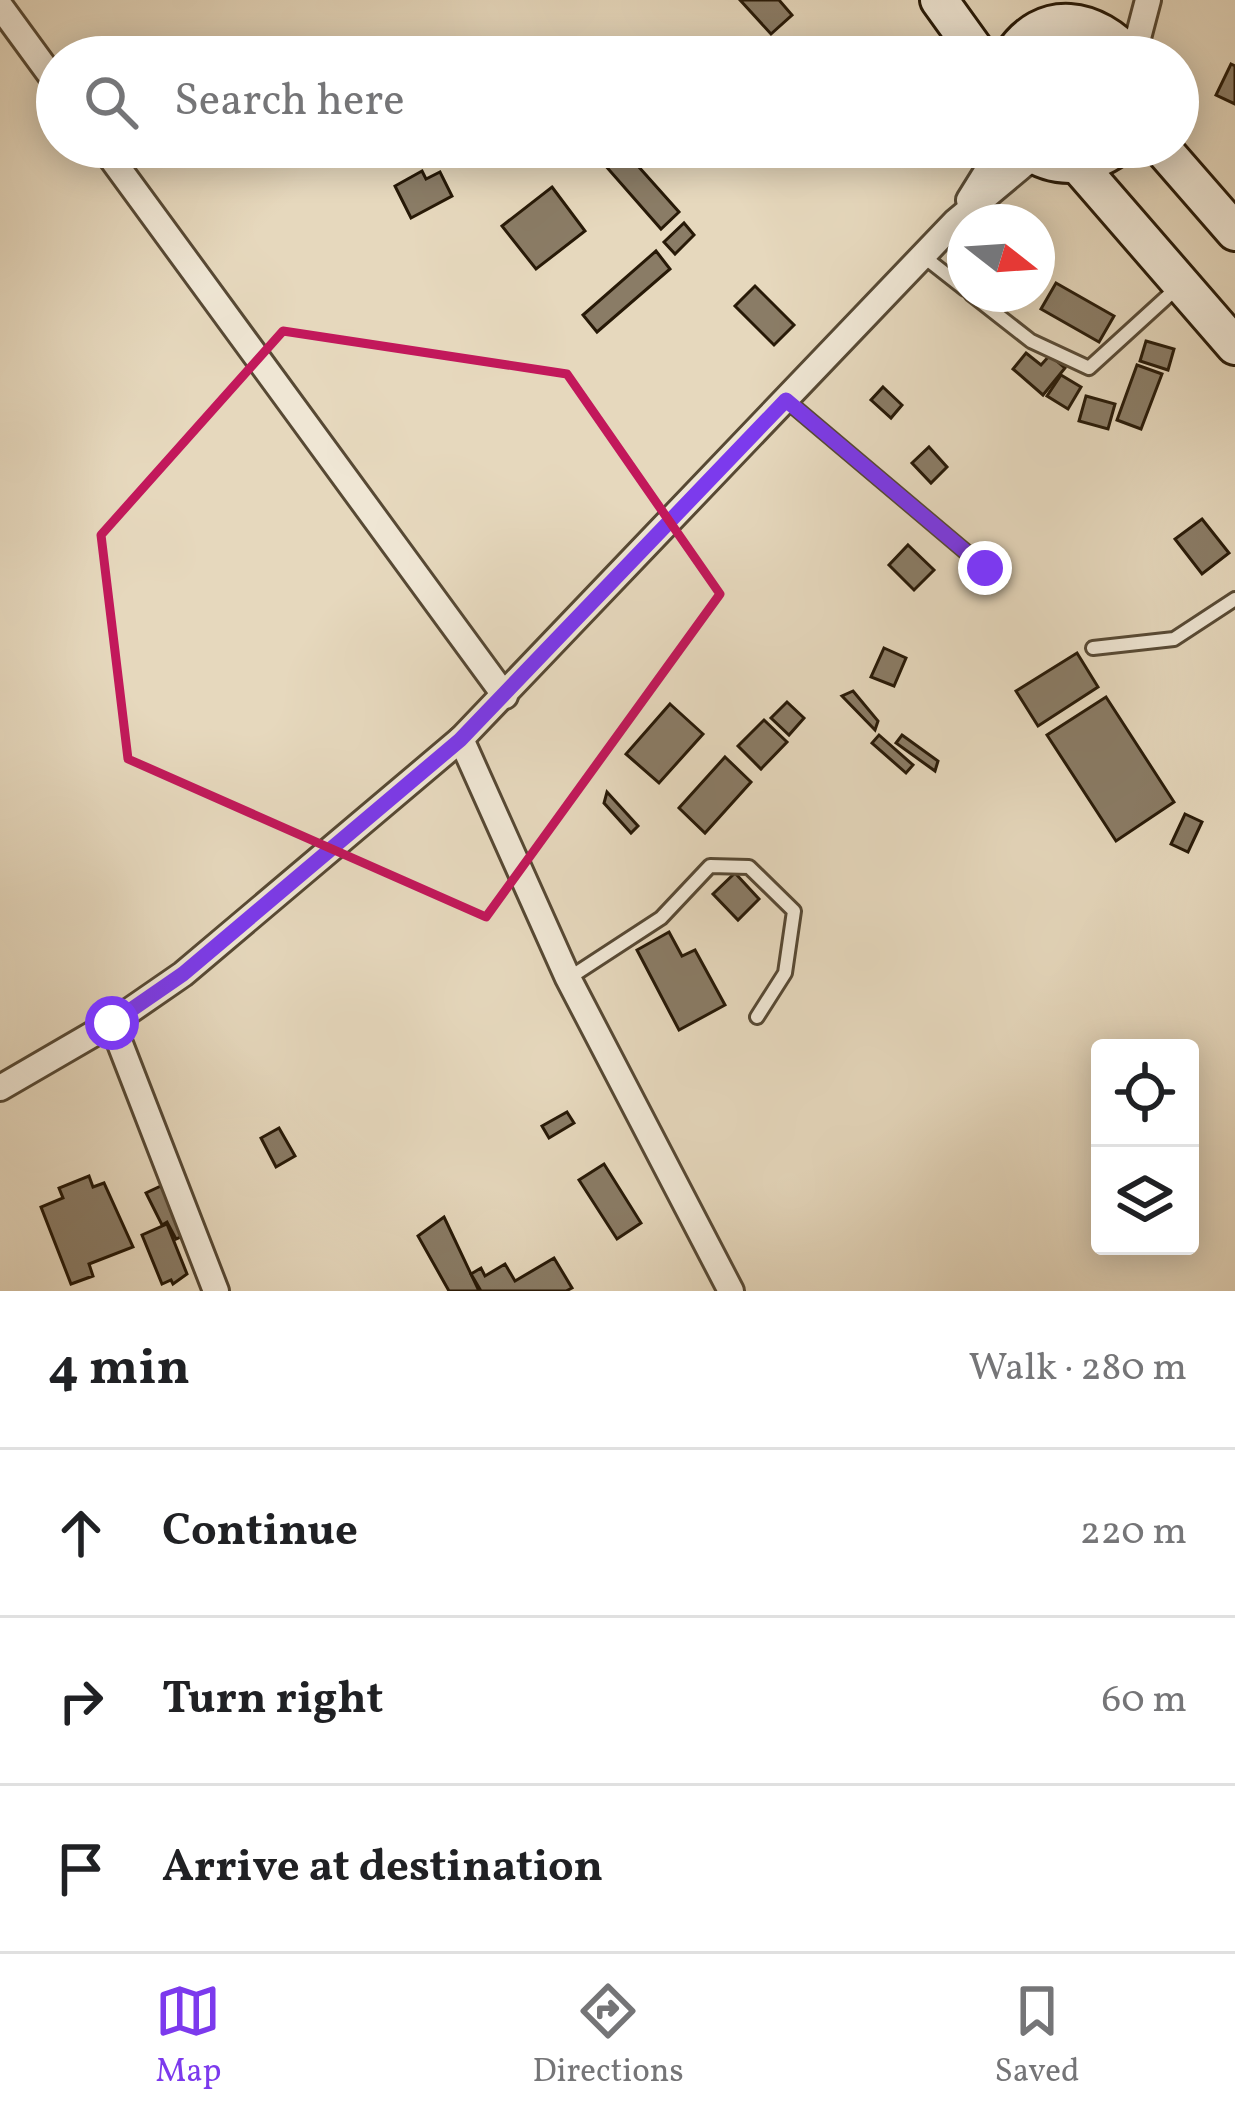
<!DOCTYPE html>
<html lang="en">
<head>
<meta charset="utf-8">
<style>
	body { margin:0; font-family:Vollkorn,serif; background:#f6f6f6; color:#202124 }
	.controls { position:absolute; right:36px; bottom:36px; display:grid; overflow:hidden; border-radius:12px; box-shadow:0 6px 30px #0003 }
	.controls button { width:108px; height:108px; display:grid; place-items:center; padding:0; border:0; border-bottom:3px solid #e0e0e0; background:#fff; color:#202124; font:60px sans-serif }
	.compass { position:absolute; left:947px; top:204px; width:108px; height:108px; border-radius:50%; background:#fff; box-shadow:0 6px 30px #0003; rotate:107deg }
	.stop { position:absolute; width:36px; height:36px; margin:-27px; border:9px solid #7c3aed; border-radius:50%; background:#fff }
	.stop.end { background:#7c3aed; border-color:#fff; box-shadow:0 3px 12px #0008 }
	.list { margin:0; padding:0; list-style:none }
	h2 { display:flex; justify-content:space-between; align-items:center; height:156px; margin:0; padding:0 48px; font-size:51px }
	h2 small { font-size:39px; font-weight:400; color:#757577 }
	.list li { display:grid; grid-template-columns:78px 1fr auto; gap:36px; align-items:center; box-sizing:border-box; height:168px; padding:0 48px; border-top:3px solid #e0e0e0 }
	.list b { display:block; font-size:45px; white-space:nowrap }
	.list em { font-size:39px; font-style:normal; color:#757577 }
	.icon { flex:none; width:66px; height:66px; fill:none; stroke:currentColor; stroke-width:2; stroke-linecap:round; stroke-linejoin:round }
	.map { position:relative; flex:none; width:1235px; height:1291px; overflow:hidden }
	.search { position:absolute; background:#fff; box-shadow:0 6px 30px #0003; left:36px; right:36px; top:36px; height:132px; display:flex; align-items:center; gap:30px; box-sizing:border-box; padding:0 42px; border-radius:66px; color:#757577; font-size:45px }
	.sheet { height:660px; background:#fff }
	nav { display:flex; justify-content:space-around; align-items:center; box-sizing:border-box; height:168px; border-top:3px solid #e0e0e0; background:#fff; font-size:33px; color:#757577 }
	nav a { display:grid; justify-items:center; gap:6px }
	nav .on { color:#7c3aed }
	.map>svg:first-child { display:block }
</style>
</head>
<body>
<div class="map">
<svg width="1235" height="1291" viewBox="0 0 1235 1291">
	<rect width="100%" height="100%" fill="#e6d8bd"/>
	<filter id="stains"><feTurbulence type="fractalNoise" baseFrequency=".00167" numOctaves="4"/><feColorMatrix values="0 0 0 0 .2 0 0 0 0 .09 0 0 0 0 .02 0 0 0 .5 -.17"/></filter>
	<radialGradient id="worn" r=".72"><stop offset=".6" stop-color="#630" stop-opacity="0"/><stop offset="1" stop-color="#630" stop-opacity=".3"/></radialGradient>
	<g fill="#8a7c66" stroke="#271907" stroke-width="3">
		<polygon points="740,0 779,0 792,15 771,34"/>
		<polygon points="1231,64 1235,66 1235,104 1216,95"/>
		<polygon points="605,147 621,147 679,212 661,229 596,155"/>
		<polygon points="422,171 426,179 440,172 452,196 411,218 395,186"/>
		<polygon points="552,187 585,231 536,269 502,226"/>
		<polygon points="684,223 694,235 675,254 664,242"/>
		<polygon points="656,251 670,269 597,332 583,315"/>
		<polygon points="1056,283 1114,316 1099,342 1041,309"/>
		<polygon points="755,286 794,325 774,345 735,306"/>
		<polygon points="1146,341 1174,349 1168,370 1140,361"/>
		<polygon points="1026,353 1041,365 1050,355 1065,368 1043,395 1013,369"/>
		<polygon points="1137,365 1162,374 1141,429 1117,420"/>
		<polygon points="1061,375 1081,387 1068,409 1047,396"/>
		<polygon points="883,387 902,405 891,418 871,400"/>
		<polygon points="1086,396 1115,404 1108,429 1079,421"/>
		<polygon points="929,447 947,467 931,483 912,463"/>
		<polygon points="1202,519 1229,553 1202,574 1175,539"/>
		<polygon points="908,545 934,570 914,590 889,565"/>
		<polygon points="884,648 906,658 894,686 871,677"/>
		<polygon points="1077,653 1098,687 1038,726 1016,691"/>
		<polygon points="853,691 878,721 875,730 842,696"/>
		<polygon points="1106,697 1174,802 1116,841 1047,735"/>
		<polygon points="787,702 804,718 789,735 771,718"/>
		<polygon points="670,704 703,734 659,783 626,754"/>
		<polygon points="764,720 787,742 761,769 738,746"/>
		<polygon points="879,735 913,765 906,773 872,743"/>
		<polygon points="902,735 938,761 935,771 896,743"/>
		<polygon points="725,757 751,782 705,833 679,808"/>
		<polygon points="607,792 638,826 631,833 604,803"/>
		<polygon points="1185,814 1202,822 1188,852 1171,844"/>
		<polygon points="735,873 759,899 738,920 713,894"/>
		<polygon points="669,932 682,956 695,950 725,1005 679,1030 637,950"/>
		<polygon points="567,1112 574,1123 549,1138 542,1126"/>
		<polygon points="279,1128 295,1156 276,1167 261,1138"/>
		<polygon points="604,1164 641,1223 617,1239 579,1180"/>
		<polygon points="89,1176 93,1187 104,1183 133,1247 89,1264 93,1276 71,1284 41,1207 63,1198 59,1188"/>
		<polygon points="161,1186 185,1235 176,1239 167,1222 162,1225 146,1193"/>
		<polygon points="444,1217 479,1291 449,1291 418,1236"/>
		<polygon points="167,1224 187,1274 173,1284 171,1280 162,1284 142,1235"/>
		<polygon points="554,1258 572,1288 566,1291 481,1291 471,1274 481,1268 485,1276 505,1264 515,1281"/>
	</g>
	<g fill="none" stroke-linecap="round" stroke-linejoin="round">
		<defs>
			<g id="lane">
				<polyline points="923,256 965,289"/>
				<polyline points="971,294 1031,341 1089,368 1179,286"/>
				<polyline points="786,400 985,568"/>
				<polyline points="1093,648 1174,639 1235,599"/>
				<polyline points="569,978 661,918 710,866 749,867 794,911 785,973 757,1017"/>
			</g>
			<g id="street">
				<polyline points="0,6 57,84"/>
				<polyline points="1133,57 1148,0"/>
				<polyline points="103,147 505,696"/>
				<polyline points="969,200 1002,147"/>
				<polyline points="461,739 568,978 731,1291"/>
				<polyline points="112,1023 216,1291"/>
				<polyline points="0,1088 112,1023 183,974 461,739 955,222 1034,156"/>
			</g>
			<g id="secondary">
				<polyline points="939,0 980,57"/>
				<path d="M1011,57C1043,6 1096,17 1130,57"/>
				<path d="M1023,147C1052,170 1088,169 1117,147"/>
				<polyline points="1161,147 1235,232"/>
				<polyline points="1078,165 1235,346"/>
			</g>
		</defs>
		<use href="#lane" stroke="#574934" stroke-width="18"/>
		<use href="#street" stroke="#574934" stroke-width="30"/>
		<use href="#secondary" stroke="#271907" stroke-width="42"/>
		<use href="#lane" stroke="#efe6d4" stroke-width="12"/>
		<use href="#street" stroke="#efe6d4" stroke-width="24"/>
		<use href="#secondary" stroke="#efe6d4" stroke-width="36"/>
	</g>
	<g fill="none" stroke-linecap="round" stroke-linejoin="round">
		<polyline stroke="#7c3aed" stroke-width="15" points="112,1023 183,974 460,740 786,400 985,568"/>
	</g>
	<path fill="none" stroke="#c2185b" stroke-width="9" stroke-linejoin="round" d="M283,331L567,374L720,594L486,917L128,759L101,535Z"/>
	<rect width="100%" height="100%" filter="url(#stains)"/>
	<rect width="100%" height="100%" fill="url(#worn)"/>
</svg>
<div class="controls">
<button><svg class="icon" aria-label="locate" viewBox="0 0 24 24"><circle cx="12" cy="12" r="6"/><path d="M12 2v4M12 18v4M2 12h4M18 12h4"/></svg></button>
<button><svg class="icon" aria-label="layers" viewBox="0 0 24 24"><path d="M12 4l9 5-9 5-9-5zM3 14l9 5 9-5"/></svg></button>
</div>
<svg class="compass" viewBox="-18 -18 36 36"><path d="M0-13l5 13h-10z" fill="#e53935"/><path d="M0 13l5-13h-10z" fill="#757577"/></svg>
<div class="stop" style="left:112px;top:1023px"></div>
<div class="stop end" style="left:985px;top:568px"></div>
<div class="search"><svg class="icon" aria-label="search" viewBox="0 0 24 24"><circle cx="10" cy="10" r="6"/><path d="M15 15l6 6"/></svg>Search here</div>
</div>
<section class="sheet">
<h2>4 min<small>Walk · 280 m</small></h2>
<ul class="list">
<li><svg class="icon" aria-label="ahead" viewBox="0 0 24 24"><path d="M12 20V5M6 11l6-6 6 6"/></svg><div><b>Continue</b></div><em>220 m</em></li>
<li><svg class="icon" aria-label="right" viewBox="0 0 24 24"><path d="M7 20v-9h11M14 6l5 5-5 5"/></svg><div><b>Turn right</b></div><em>60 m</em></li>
<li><svg class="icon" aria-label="arrive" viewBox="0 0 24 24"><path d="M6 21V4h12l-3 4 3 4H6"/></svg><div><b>Arrive at destination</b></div></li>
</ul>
</section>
<nav>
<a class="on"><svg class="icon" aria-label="map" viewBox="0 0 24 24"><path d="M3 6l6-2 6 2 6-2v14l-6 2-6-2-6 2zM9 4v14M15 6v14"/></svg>Map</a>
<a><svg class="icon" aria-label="directions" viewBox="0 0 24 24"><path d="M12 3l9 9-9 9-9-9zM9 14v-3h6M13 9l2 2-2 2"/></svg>Directions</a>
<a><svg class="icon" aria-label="saved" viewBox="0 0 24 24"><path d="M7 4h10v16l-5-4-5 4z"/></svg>Saved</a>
</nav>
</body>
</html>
